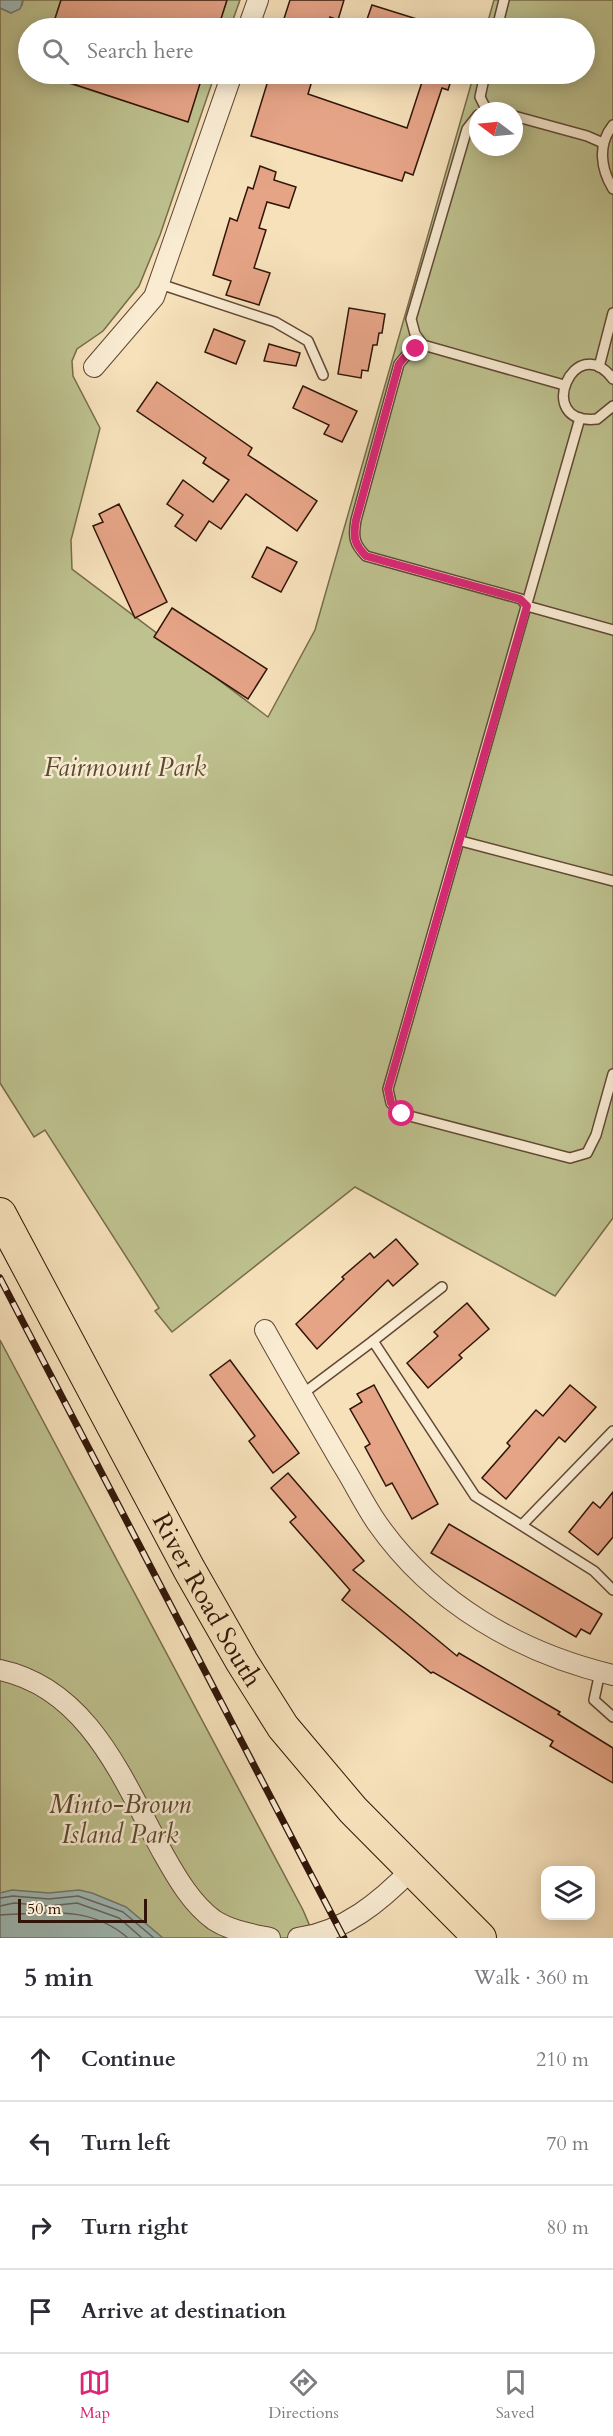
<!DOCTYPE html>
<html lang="en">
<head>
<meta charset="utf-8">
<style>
	body { margin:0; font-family:Cardo,serif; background:#f2f2f3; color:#2b2b33 }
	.controls { position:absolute; right:18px; bottom:18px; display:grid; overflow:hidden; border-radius:12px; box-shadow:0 3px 15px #0003 }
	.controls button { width:54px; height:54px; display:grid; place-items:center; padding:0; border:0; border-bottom:2px solid #e1e1e2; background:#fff; color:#2b2b33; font:30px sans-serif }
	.compass { position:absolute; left:469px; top:102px; width:54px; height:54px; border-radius:50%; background:#fff; box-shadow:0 3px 15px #0003; rotate:286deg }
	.scale { position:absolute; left:18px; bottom:15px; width:129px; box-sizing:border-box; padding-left:6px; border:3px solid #311508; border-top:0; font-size:16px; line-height:21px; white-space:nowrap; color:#311508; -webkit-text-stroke:4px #f9ecd3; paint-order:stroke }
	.stop { position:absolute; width:18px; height:18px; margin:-14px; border:4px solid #db2777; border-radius:50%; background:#fff }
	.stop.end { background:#db2777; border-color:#fff; box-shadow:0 2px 6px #0008 }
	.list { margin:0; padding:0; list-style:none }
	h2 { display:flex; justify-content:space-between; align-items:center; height:78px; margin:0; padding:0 24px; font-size:26px }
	h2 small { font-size:20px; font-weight:400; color:#7c7c81 }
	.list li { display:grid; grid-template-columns:39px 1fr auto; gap:18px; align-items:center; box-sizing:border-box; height:84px; padding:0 24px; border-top:2px solid #e1e1e2 }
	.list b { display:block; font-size:22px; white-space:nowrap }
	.list em { font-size:20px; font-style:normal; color:#7c7c81 }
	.icon { flex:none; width:33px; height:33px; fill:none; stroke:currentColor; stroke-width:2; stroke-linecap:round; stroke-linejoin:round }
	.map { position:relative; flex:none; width:613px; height:1938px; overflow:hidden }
	.search { position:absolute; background:#fff; box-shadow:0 3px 15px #0003; left:18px; right:18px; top:18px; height:66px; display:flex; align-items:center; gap:15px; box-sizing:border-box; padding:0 21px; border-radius:33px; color:#7c7c81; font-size:22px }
	.sheet { height:414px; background:#fff }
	nav { display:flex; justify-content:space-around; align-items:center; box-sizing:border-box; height:84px; border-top:2px solid #e1e1e2; background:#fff; font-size:16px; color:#7c7c81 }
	nav a { display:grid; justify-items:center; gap:3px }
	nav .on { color:#db2777 }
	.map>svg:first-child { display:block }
</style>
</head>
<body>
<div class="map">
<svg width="613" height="1938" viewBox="0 0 613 1938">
	<rect width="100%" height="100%" fill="#f6e1bb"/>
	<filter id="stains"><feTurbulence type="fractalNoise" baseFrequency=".00333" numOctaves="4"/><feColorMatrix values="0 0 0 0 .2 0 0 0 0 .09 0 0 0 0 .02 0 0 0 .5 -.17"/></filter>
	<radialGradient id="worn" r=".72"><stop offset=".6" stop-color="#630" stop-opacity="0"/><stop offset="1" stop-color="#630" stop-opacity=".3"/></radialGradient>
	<g fill="#bec28f" stroke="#786c4c" stroke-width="1.5" fill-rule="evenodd">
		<path d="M23,0H61L52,28H28V74H40L187,121L203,74H215L160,235L139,286L103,331L77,349L72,361L73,376L100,428L71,540L72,569L268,717L315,630L474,74H584V28H486L494,0H613V1218L555,1296L355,1187L172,1332L155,1311L159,1308L45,1130L34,1137L0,1083V8L11,13L22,5ZM478,111H514V147H478Z"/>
		<polygon points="227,0 240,0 230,28 218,28"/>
		<polygon points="0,1340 303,1910 315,1938 0,1938"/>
	</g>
	<g fill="#9fbcb9" stroke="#737972" stroke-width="1.5">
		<polygon points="0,0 23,0 20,9 11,13 0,8"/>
		<polygon points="12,1890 49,1893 79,1890 92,1893 126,1907 163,1938 0,1938 0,1893"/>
	</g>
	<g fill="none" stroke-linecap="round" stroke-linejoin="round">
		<g stroke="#686860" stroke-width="1.5">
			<polyline points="0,1898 13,1896 49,1899 78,1896 123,1912 154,1938"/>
			<polyline points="0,1906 14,1903 49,1906 77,1903 119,1918 142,1938"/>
			<path d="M0,1915C47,1913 90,1905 128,1938"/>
		</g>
	</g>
	<g fill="#e6a487" stroke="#311508" stroke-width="1.5">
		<polygon points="61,0 227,0 218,28 52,28"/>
		<polygon points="290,0 344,0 338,20 330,17 327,28 281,28"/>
		<polygon points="372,5 436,25 435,28 364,28"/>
		<polygon points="49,74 203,74 188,122 49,76"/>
		<polygon points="270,74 314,74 308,94 407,128 422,82 406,76 407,74 453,74 448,90 442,88 413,175 405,172 402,181 251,136"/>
		<polygon points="260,166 276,172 274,180 296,187 289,208 267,202 259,228 266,230 254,268 270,273 259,305 226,295 231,281 213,275 230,218 237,221 248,187 253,189"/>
		<polygon points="349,308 385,314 382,333 379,333 377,345 373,345 368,371 362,370 361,378 338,374"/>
		<polygon points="214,329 245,341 236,364 205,352"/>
		<polygon points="269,344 300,353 296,366 264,361"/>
		<polygon points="157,382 252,448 248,455 317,501 297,531 246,494 221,529 209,521 196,541 175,526 183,515 167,504 183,480 213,502 229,480 203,463 206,458 137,411"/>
		<polygon points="303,386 357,411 342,442 324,434 329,425 293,408"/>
		<polygon points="119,504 167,602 135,618 93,526 103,522 99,514"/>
		<polygon points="267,547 297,562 281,592 252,577"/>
		<polygon points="172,608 267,669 248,699 154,637"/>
		<polygon points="396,1239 418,1264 393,1286 388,1280 317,1349 296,1324 344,1279 342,1277 370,1253 374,1258"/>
		<polygon points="467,1303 489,1329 459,1355 462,1358 428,1388 407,1363 438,1336 434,1332"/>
		<polygon points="230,1360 299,1453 273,1473 249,1441 255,1436 210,1375"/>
		<polygon points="374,1385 438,1504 412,1519 392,1483 386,1486 365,1447 370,1444 350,1409 362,1402 357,1394"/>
		<polygon points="570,1385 596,1407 565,1442 559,1437 506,1499 482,1478 510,1446 507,1443 536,1410 543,1416"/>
		<polygon points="288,1473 364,1561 353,1570 457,1656 459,1653 560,1712 558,1714 613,1748 613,1783 550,1746 553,1741 433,1672 431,1673 342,1600 350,1590 290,1522 296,1517 271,1488"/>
		<polygon points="613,1492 613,1537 598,1555 569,1532 593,1502 600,1508"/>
		<polygon points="449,1524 602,1614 590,1634 581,1629 576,1637 431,1553"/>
	</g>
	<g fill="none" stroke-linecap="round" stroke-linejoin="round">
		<defs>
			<g id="service">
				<polyline points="497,28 504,0"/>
				<polyline points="485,74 480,97 487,111"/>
				<polyline points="478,115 467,129 411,319 415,334 423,345 564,385"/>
				<polyline points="514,116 587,136 603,143"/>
				<path d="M613,125C597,145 601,169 613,189"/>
				<polyline points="160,284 275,322 308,341 323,375"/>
				<path d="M423,345L409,352L399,364L356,520C353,537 354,544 366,556L521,599L527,606L613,630"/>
				<polyline points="599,367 613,313"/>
				<path d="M613,379C575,328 532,426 597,419L613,406"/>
				<polyline points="580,418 388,1089 391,1103 402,1114 570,1158 587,1153 596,1135 613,1074"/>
				<polyline points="461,841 613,881"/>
				<polyline points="373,1341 442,1287"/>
				<polyline points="301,1395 373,1341 475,1496 594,1571 613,1590"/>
				<polyline points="522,1525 613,1431"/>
				<polyline points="600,1672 594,1700 613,1717"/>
			</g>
			<g id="minor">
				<polyline points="248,28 258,0"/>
				<polyline points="94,367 154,297 232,74"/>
				<path d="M265,1330C290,1375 316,1419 342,1464C354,1483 364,1504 377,1523C433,1603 520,1653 613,1675"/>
				<path d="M0,1670C90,1689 124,1783 164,1855C177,1878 192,1904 214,1920C231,1931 251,1934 270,1938"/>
				<path d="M298,1938C344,1932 381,1901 412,1869"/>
			</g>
			<g id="primary">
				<path id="s1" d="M0,1214L189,1569L242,1662L283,1727L353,1810L480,1938"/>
			</g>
		</defs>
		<use href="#service" stroke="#624835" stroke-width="12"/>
		<use href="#minor" stroke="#624835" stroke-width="22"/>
		<use href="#primary" stroke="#311508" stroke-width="34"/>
		<use href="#service" stroke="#f9ecd3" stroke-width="9"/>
		<use href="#minor" stroke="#f9ecd3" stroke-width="20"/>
		<use href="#primary" stroke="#f6e1bb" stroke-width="32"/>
		<defs>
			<polyline id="rail" points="0,1278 344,1938"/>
		</defs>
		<use href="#rail" stroke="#311508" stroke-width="7"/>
		<use href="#rail" stroke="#f9ecd3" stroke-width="4.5" stroke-dasharray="14" stroke-linecap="butt"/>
	</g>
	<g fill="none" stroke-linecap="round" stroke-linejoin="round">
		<path stroke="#db2777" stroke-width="8" d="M402,1114L391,1103L388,1089L527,606L520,599L366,556C354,544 353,537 356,520L399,364L409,352L416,349"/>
	</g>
	<g text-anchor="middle" stroke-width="5" stroke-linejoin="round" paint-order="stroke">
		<g font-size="26" font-style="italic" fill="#5b4930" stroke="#f9ecd3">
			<text x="125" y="776">Fairmount Park</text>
			<text x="120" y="1813">Minto-Brown<tspan x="120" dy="30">Island Park</tspan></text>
		</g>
		<g font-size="26" fill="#311508" stroke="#f9ecd3">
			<text dy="9" stroke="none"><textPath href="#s1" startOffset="438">River Road South</textPath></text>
		</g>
	</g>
	<rect width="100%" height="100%" filter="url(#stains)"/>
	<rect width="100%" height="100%" fill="url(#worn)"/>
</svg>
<div class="controls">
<button><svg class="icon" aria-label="layers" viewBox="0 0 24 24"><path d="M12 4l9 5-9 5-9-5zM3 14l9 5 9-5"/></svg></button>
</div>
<svg class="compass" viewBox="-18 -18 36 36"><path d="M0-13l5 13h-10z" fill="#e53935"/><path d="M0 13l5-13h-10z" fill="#7c7c81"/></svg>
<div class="scale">50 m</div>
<div class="stop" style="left:402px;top:1114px"></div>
<div class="stop end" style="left:416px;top:349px"></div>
<div class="search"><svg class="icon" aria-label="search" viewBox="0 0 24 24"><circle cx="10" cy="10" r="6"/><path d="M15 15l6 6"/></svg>Search here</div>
</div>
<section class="sheet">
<h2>5 min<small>Walk · 360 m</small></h2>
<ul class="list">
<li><svg class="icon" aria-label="ahead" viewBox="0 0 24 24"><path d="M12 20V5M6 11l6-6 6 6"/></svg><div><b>Continue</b></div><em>210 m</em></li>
<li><svg class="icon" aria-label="left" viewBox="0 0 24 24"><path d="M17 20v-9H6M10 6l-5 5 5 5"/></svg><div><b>Turn left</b></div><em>70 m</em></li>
<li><svg class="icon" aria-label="right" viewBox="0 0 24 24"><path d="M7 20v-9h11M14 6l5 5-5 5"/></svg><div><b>Turn right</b></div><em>80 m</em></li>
<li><svg class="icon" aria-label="arrive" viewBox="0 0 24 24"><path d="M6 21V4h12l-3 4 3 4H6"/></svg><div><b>Arrive at destination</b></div></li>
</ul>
</section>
<nav>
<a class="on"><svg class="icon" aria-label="map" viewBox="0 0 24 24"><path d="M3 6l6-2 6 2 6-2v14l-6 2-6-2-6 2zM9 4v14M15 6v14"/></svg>Map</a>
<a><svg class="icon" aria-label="directions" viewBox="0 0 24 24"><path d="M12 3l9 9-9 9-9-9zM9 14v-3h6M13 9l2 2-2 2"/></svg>Directions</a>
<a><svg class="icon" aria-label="saved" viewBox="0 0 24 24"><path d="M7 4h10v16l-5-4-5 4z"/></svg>Saved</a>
</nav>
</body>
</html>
